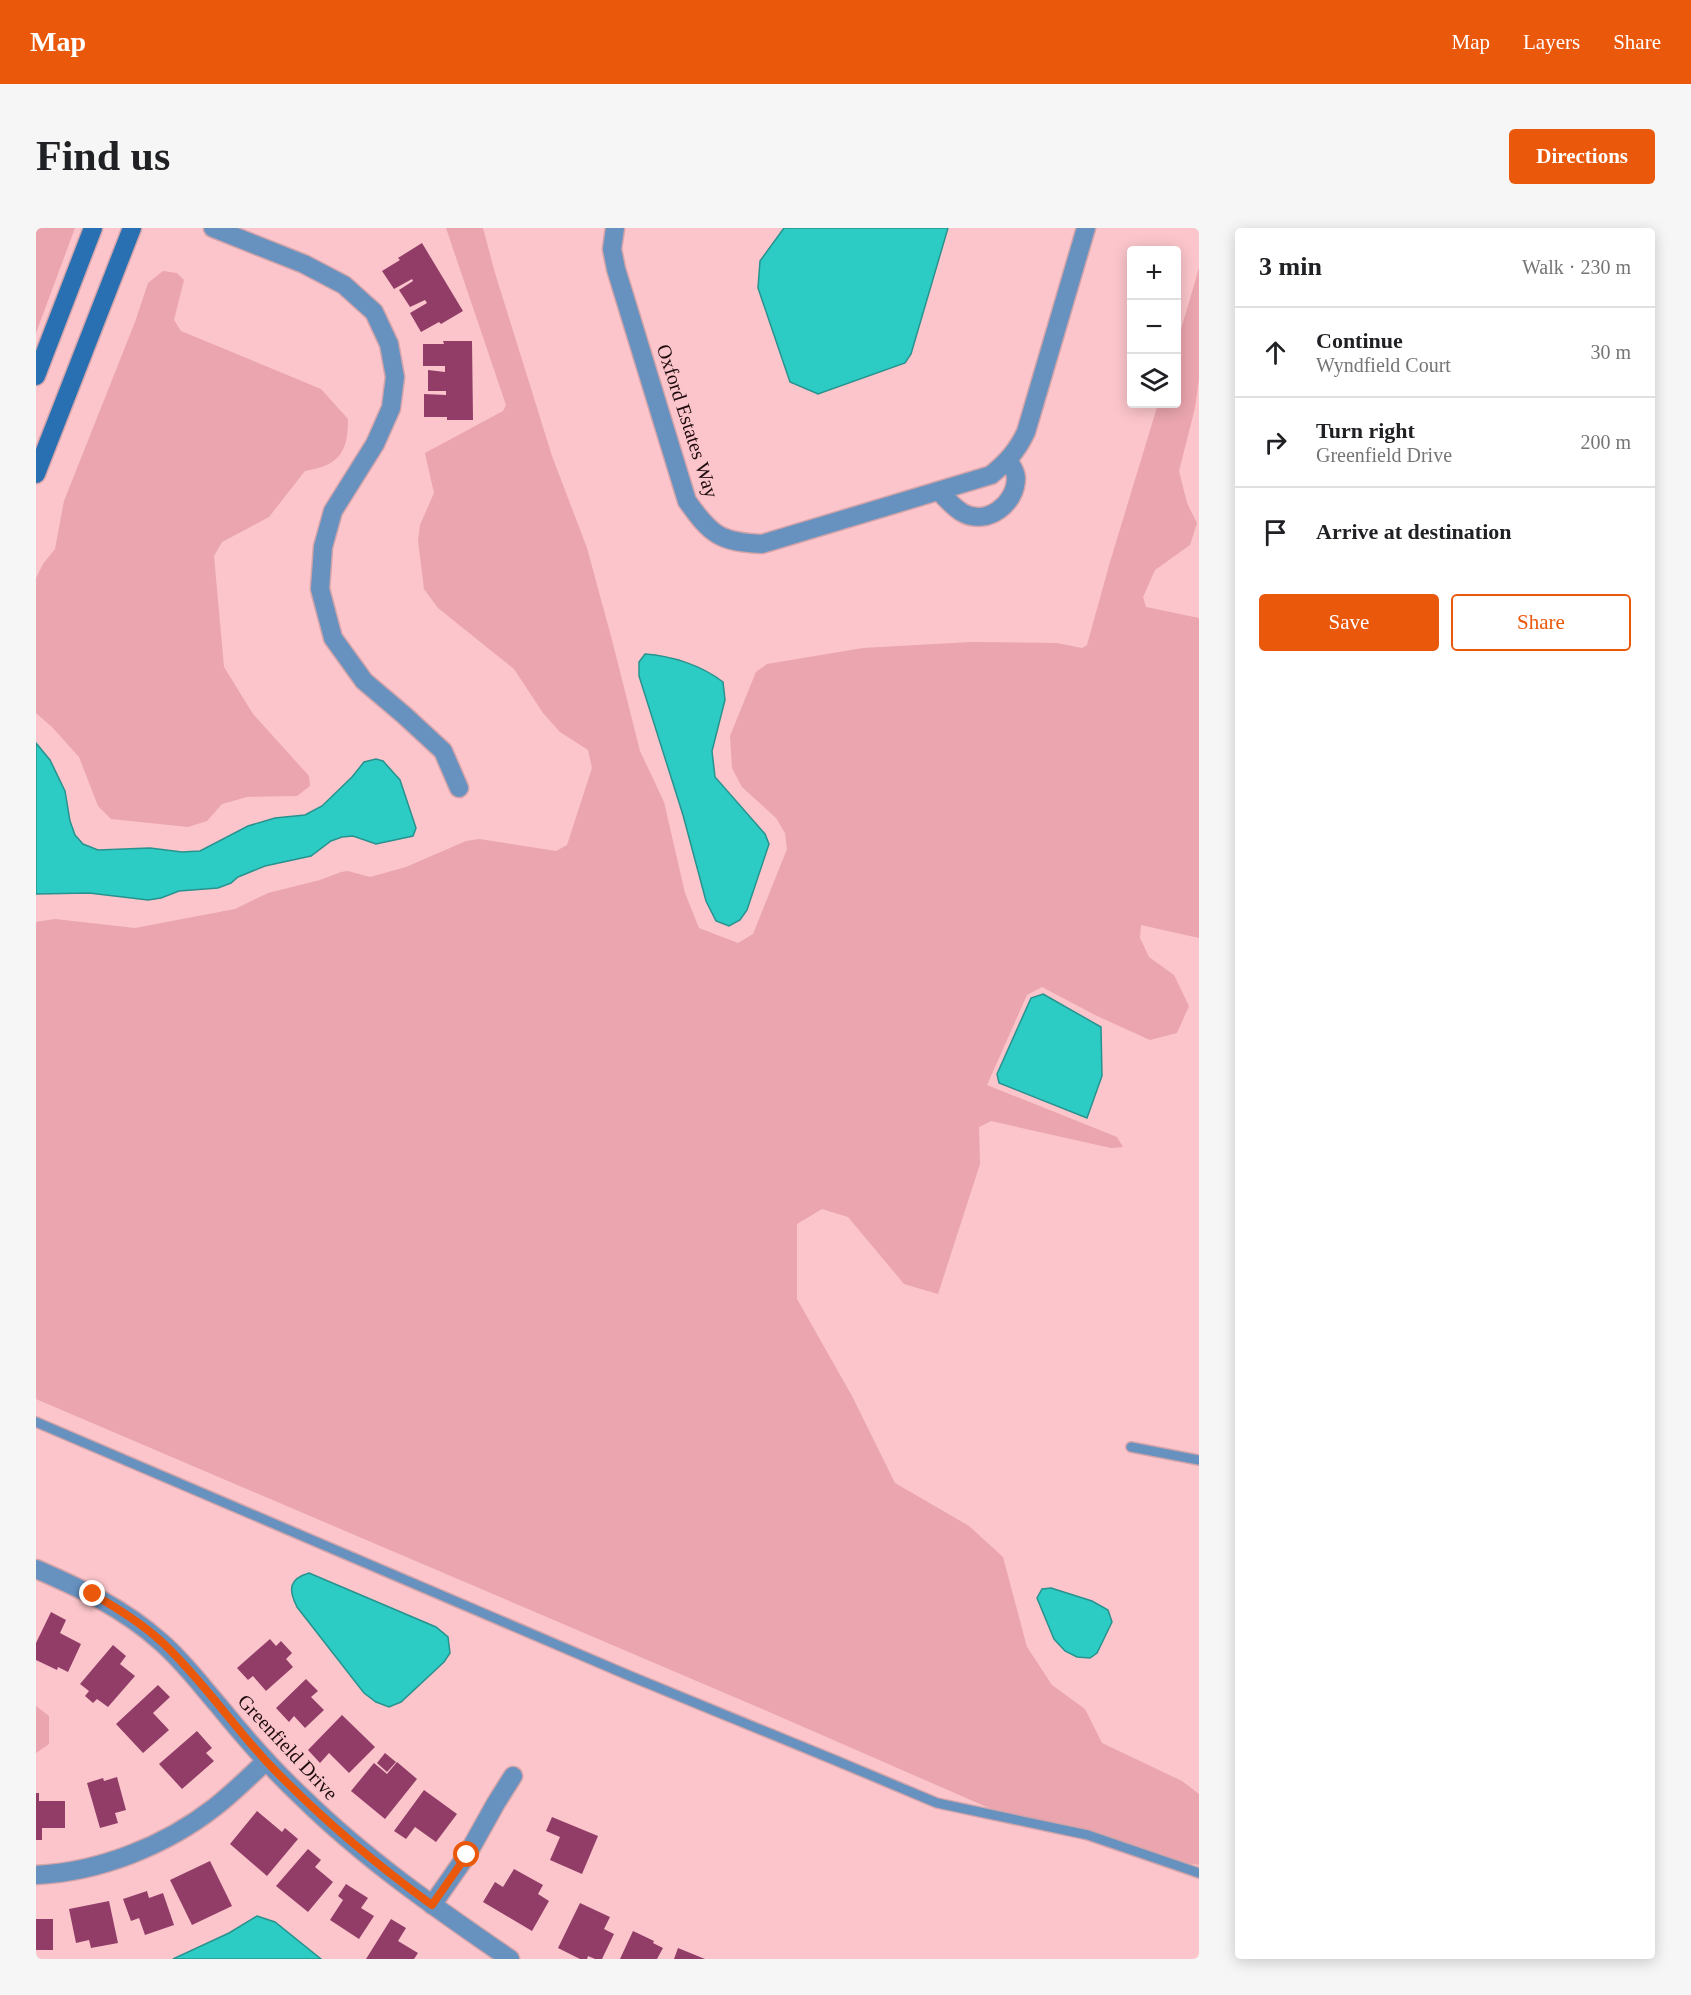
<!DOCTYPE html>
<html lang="en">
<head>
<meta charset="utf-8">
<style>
	body { margin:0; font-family:Georgia,serif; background:#f6f6f6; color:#202124 }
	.controls { position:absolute; right:18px; top:18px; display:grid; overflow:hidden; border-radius:6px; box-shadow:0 3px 15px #0003 }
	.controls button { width:54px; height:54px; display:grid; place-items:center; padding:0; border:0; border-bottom:2px solid #e0e0e0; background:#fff; color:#202124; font:30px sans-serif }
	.stop { position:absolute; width:18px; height:18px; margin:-14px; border:4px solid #ea580c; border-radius:50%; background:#fff }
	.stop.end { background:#ea580c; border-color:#fff; box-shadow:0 2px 6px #0008 }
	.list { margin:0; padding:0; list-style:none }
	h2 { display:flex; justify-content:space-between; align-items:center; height:78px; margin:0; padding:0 24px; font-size:26px }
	h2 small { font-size:20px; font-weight:400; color:#757577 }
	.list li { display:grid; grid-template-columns:39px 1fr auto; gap:18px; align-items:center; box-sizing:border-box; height:90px; padding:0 24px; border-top:2px solid #e0e0e0 }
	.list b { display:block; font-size:22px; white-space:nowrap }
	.list p { margin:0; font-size:20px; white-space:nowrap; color:#757577 }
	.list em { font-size:20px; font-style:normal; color:#757577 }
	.actions { display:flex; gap:12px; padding:18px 24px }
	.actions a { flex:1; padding:14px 0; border:2px solid #ea580c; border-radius:6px; text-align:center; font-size:21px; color:#ea580c }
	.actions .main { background:#ea580c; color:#fff }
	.icon { flex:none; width:33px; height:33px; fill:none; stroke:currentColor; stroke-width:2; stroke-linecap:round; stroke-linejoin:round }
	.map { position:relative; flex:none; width:1163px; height:1731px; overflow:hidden; border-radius:6px }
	header { display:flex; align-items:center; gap:36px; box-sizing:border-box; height:84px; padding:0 30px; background:#ea580c; color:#fff }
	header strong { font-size:28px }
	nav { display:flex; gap:33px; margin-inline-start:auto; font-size:21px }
	.intro { display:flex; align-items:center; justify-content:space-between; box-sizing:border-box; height:144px; padding:0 36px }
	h1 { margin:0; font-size:42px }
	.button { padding:15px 27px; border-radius:6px; background:#ea580c; color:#fff; font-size:21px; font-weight:700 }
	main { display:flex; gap:36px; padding:0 36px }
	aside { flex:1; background:#fff; border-radius:6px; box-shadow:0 3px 15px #0003 }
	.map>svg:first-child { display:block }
</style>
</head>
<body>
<header>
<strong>Map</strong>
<nav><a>Map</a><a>Layers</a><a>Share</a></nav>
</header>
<div class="intro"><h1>Find us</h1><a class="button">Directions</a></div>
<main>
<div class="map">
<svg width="1163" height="1731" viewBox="0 0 1163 1731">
	<rect width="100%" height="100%" fill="#fbc5cb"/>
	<g fill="#eaa5ae">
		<polygon points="0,0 39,0 0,105"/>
		<polygon points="410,0 447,0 459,45 516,228 551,320 576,412 604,523 628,574 649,665 663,700 702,715 717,706 751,621 749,605 740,590 706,559 696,540 694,508 720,444 731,436 827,420 935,414 1021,415 1046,420 1051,417 1074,334 1122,176 1140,176 1141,115 1163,40 1163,151 1159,180 1143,243 1151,275 1161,295 1154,317 1119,342 1107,369 1110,379 1163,390 1163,710 1105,697 1104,710 1113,729 1138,747 1153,778 1141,805 1114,812 1061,788 1006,759 991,767 951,857 1081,909 1087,919 1075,920 955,893 943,899 944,936 902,1066 868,1056 812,989 786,981 761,996 761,1071 816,1168 859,1255 933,1298 967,1329 991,1419 1016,1457 1049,1481 1066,1515 1146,1553 1163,1566 1163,1637 1117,1630 953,1580 731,1483 0,1171 0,694 19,691 99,700 199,681 232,665 284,652 305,644 312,643 334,649 370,639 430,613 443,611 520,623 531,617 556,540 552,522 524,504 507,485 478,441 402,380 388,361 382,313 384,297 398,265 389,225 467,183 470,177"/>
		<path d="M127,43L141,45L148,52L138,92L145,103L285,161L312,191C312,225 303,237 269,243L233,289L186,314L178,328L188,439L217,486L273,548L274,558L261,568L211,569L186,576L171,593L152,599L75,591L62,578L43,529L16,499L0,485V350L7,336L19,321L28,273L99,94L112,55Z"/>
		<polygon points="0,1478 13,1488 13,1516 0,1525"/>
	</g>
	<g fill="#2cccc5" stroke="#28928e" stroke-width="1.5">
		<polygon points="748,0 912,0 875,126 869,135 782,166 754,154 722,60 724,33"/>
		<path d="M609,426C636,428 665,437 687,454L689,472L676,523L679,549L729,606L733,616L711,682L704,692L693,698L680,693L670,673L647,587L603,448V434Z"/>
		<polygon points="0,515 14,532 29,563 34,593 39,607 47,616 62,622 114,620 146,624 164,623 212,598 239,590 269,587 286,578 316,549 328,534 340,531 347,533 364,552 380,600 377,608 340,616 317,608 306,609 295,613 275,628 229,638 202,649 195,655 182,660 143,663 125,670 112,672 53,665 0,666"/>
		<polygon points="1007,766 1065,799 1066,848 1051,890 963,855 961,846 995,770"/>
		<path d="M273,1345L400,1399L412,1409L414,1425L408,1434L365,1474L353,1479L340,1474L328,1465L261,1379C252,1361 253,1351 273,1345Z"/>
		<polygon points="1015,1360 1056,1373 1072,1382 1076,1394 1061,1425 1054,1430 1041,1429 1029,1423 1018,1411 1001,1370 1006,1361"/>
		<polygon points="221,1688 239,1694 285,1731 137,1731 193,1705"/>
	</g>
	<g fill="#913d68">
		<polygon points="386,15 427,83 405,96 403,94 385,104 374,85 391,75 389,72 374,79 363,62 377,53 376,51 358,61 346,43 364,32 362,30"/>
		<polygon points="407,113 436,113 437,192 411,192 411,189 388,189 388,166 410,167 410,163 392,163 392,142 409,144 409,138 387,138 387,116 408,116"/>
		<polygon points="15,1384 30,1392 24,1405 45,1416 32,1444 22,1439 21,1442 0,1432 0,1415"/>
		<polygon points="234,1411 240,1418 245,1413 256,1425 250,1431 257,1439 230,1463 217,1448 212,1452 201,1440"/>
		<polygon points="77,1417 90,1428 84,1436 99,1448 72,1479 61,1471 57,1475 49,1468 53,1463 44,1456"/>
		<polygon points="270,1451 282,1463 275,1469 288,1482 269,1500 258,1488 253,1494 240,1480"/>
		<polygon points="122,1457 134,1469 117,1485 133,1502 107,1525 80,1496"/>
		<polygon points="306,1487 339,1519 313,1545 293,1525 284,1535 272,1522"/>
		<polygon points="161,1503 176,1520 170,1525 178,1533 146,1561 123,1536"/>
		<polygon points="349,1525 360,1534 351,1544 341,1535"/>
		<polygon points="361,1534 381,1551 349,1591 315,1563 338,1535 351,1546"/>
		<polygon points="81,1549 90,1582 79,1585 82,1595 64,1600 51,1555 67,1550 68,1553"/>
		<polygon points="388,1562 421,1586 400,1614 379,1599 370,1611 358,1603"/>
		<polygon points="0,1565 3,1565 3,1573 29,1573 29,1600 6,1600 6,1612 0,1612"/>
		<polygon points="221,1583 246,1604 249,1600 262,1611 231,1648 194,1616"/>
		<polygon points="516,1589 562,1608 546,1646 514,1632 524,1609 510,1603"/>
		<polygon points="272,1621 285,1632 279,1639 297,1654 272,1684 240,1658"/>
		<polygon points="174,1633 196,1678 156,1697 134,1652"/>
		<polygon points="478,1641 507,1657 502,1666 513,1673 496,1703 447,1674 459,1654 467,1659"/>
		<polygon points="310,1656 332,1670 325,1680 338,1688 323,1711 294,1692 307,1672 302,1668"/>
		<polygon points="111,1663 113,1670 127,1665 138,1697 109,1707 103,1690 95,1693 87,1671"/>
		<polygon points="73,1673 82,1715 55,1720 53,1712 40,1715 33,1681"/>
		<polygon points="544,1675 574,1689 568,1701 578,1706 566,1731 559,1731 552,1728 551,1731 544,1731 522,1720"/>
		<rect x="0" y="1691" width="17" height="31"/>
		<polygon points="355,1691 370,1700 362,1713 382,1725 378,1731 330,1731"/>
		<polygon points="597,1703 618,1713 617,1715 627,1720 621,1731 584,1731"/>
		<polygon points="642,1720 669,1731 638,1731"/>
	</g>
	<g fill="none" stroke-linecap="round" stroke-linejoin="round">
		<defs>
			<g id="lane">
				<polyline points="0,1194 594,1448 801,1533 901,1575 1052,1607 1163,1645"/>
				<polyline points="1095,1219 1163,1232"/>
			</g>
			<g id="street">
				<polyline points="177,0 268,36 308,57 338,84 353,116 359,149 355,180 339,216 297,283 287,319 284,361 297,410 328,453 368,487 407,523 423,560"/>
				<path d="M579,0L576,21L580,41L651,273C675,307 684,314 726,316L955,247C971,234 981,223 990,204L1050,0"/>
				<path d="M903,263C910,271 918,280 927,285C951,298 980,276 980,250C980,244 976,239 973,233"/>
				<path d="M0,1341C46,1361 87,1380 125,1414C147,1433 164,1456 183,1478C209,1510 236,1541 266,1569C329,1631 401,1681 474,1731"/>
				<path d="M0,1647C63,1644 129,1618 179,1579C197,1565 213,1549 230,1533"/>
				<polyline points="396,1677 431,1627 460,1575 477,1548"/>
			</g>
			<g id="secondary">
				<polyline points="0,148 57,0"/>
				<polyline points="0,246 96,0"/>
			</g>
		</defs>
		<use href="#lane" stroke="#d3a4a9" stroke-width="12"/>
		<use href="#street" stroke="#d3a4a9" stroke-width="21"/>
		<use href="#secondary" stroke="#d3a4a9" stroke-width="21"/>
		<use href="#lane" stroke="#6792c0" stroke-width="9"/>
		<use href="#street" stroke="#6792c0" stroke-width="18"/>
		<use href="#secondary" stroke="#2970b2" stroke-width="18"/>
	</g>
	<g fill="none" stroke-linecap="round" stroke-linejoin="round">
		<path stroke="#ea580c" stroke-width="8" d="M57,1366C82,1381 107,1396 128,1416C166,1452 195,1495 230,1533C281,1587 337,1634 396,1677L431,1627"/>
	</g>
	<g text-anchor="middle" stroke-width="6" stroke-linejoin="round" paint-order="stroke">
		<g font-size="20" fill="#1e0c0f" stroke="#fbc5cb">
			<text transform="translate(652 193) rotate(72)" y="7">Oxford Estates Way</text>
			<text transform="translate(252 1519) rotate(47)" y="7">Greenfield Drive</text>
		</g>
	</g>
</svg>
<div class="controls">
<button>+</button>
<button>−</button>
<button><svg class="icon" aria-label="layers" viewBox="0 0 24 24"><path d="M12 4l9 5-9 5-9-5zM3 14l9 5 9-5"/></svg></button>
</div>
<div class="stop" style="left:431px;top:1627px"></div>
<div class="stop end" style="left:57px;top:1366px"></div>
</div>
<aside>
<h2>3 min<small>Walk · 230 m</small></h2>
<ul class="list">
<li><svg class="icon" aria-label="ahead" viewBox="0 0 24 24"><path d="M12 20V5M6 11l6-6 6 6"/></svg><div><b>Continue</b><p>Wyndfield Court</p></div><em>30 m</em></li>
<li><svg class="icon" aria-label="right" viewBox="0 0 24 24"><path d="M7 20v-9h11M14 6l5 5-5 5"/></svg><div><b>Turn right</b><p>Greenfield Drive</p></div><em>200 m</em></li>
<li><svg class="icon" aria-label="arrive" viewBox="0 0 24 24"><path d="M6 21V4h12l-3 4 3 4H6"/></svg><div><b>Arrive at destination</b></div></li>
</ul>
<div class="actions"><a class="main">Save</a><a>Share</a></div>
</aside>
</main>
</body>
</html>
